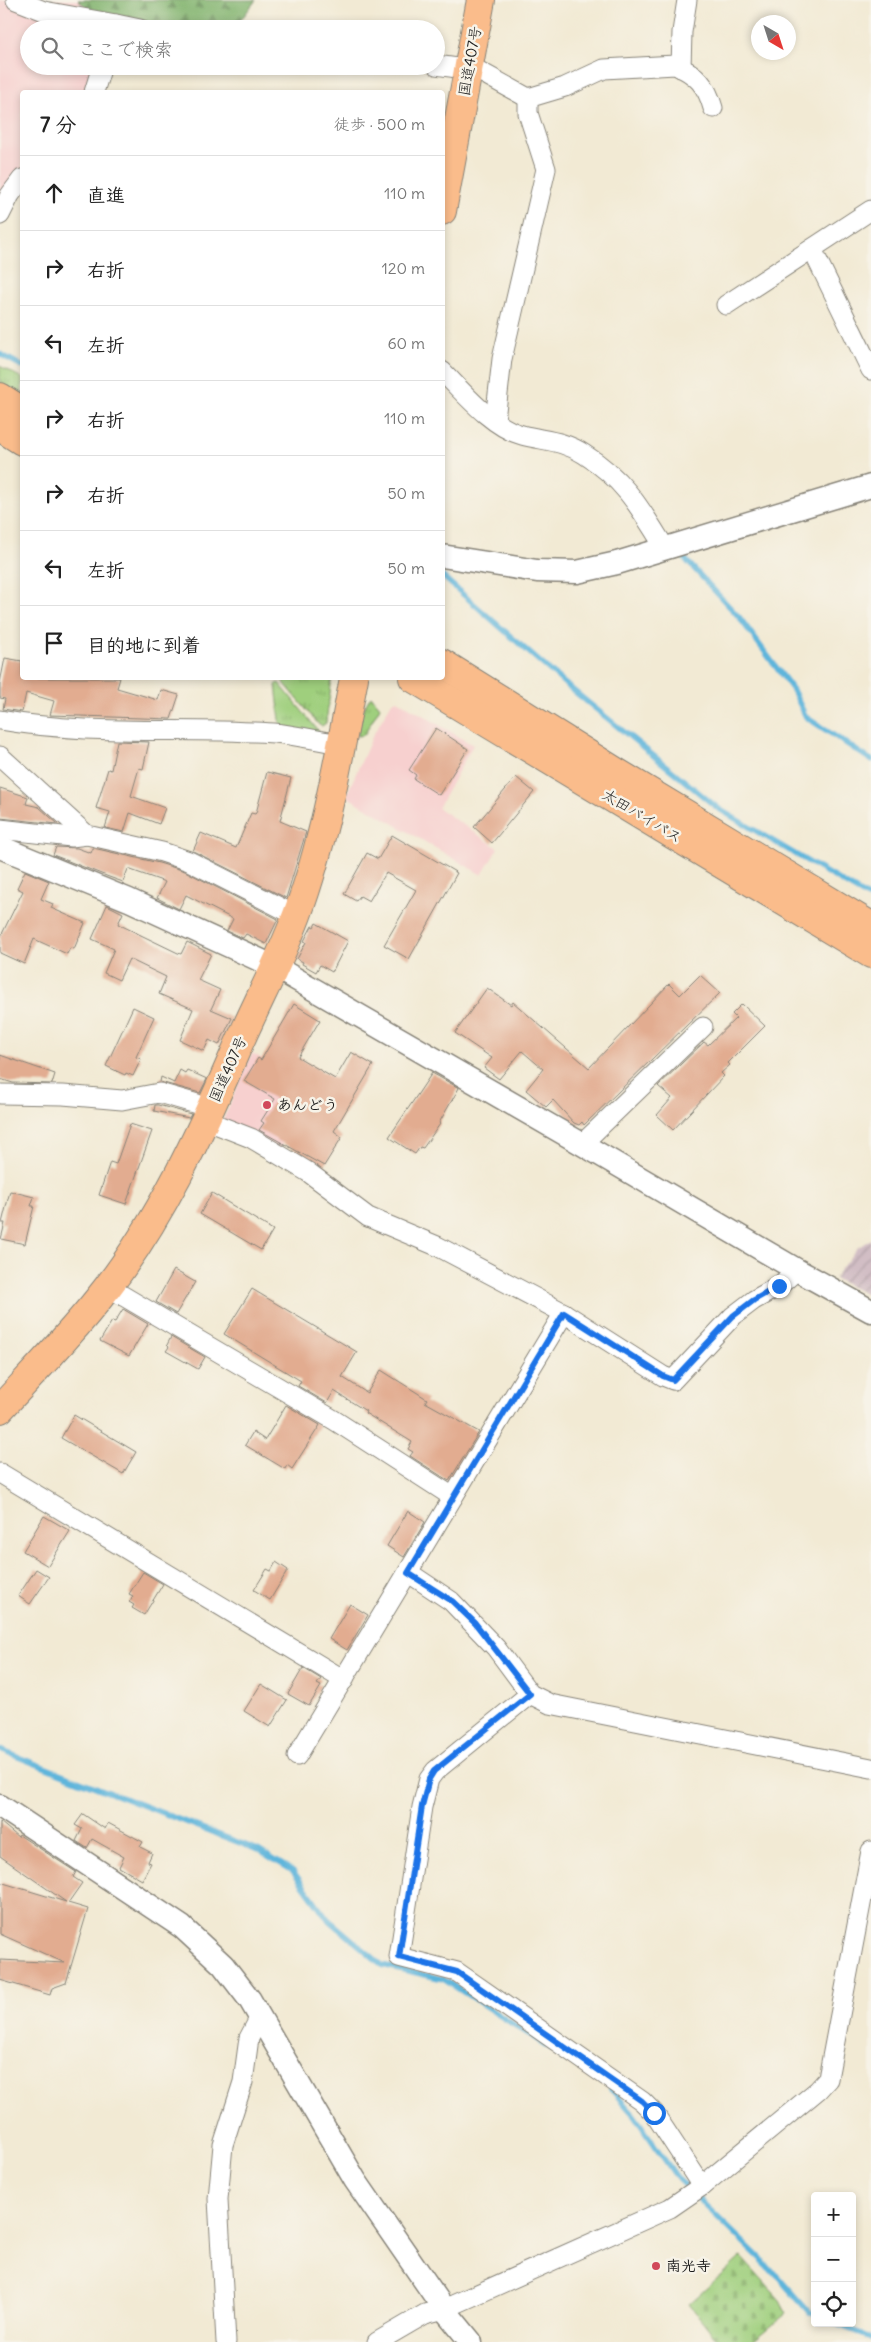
<!DOCTYPE html>
<html lang="ja">
<head>
<meta charset="utf-8">
<style>
	body { margin:0; font-family:Delius,"Klee One",sans-serif; background:#f6f6f6; color:#222 }
	.controls { position:absolute; right:15px; bottom:15px; display:grid; overflow:hidden; border-radius:5px; box-shadow:0 2px 8px #0003 }
	.controls button { width:45px; height:45px; display:grid; place-items:center; padding:0; border:0; border-bottom:1px solid #e0e0e0; background:#fff; color:#222; font:25px sans-serif }
	.compass { position:absolute; left:751px; top:15px; width:45px; height:45px; border-radius:50%; background:#fff; box-shadow:0 2px 8px #0003; rotate:141deg }
	.stop { position:absolute; width:15px; height:15px; margin:-11px; border:4px solid #1a73e8; border-radius:50%; background:#fff }
	.stop.end { background:#1a73e8; border-color:#fff; box-shadow:0 1px 5px #0008 }
	.list { margin:0; padding:0; list-style:none }
	h2 { display:flex; justify-content:space-between; align-items:center; height:65px; margin:0; padding:0 20px; font-size:21px }
	h2 small { font-size:16px; font-weight:400; color:#767676 }
	.list li { display:grid; grid-template-columns:32px 1fr auto; gap:15px; align-items:center; box-sizing:border-box; height:75px; padding:0 20px; border-top:1px solid #e0e0e0 }
	.list b { display:block; font-size:19px; white-space:nowrap }
	.list em { font-size:16px; font-style:normal; color:#767676 }
	.icon { flex:none; width:28px; height:28px; fill:none; stroke:currentColor; stroke-width:2; stroke-linecap:round; stroke-linejoin:round }
	.map { position:relative; flex:none; width:871px; height:2342px; overflow:hidden }
	.search { position:absolute; background:#fff; box-shadow:0 2px 8px #0003; left:20px; top:20px; width:425px; height:55px; display:flex; align-items:center; gap:12px; box-sizing:border-box; padding:0 18px; border-radius:28px; color:#767676; font-size:19px }
	.panel { position:absolute; background:#fff; box-shadow:0 2px 8px #0003; left:20px; top:90px; width:425px; height:590px; border-radius:5px }
	.map>svg:first-child { display:block }
</style>
</head>
<body>
<div class="map">
<svg width="871" height="2342" viewBox="0 0 871 2342">
	<defs>
		<pattern id="industrial-furrows" width="10" height="10" patternUnits="userSpaceOnUse" patternTransform="scale(1.25)"><rect width="10" height="10" fill="#d2bec5"/><path d="M-1 1l2-2M0 10L10 0M9 11l2-2" fill="none" stroke="#b4a3a9"/></pattern>
		<pattern id="grass-tufts" width="24" height="20" patternUnits="userSpaceOnUse" patternTransform="scale(1.25)"><rect width="24" height="20" fill="#9fcf7d"/><path d="M3 7l-1-3M5 7V3M7 7l1-3M15 17l-1-3M17 17v-4M19 17l1-3" fill="none" stroke="#88b16b"/></pattern>
		<pattern id="forest-firs" width="22" height="20" patternUnits="userSpaceOnUse" patternTransform="scale(1.25)"><rect width="22" height="20" fill="#7fb26c"/><path d="M5 1l3.5 6h-7zM16 11l3.5 6h-7z" fill="#679058"/></pattern>
		<pattern id="cemetery-stones" width="16" height="16" patternUnits="userSpaceOnUse" patternTransform="scale(1.25)"><rect width="16" height="16" fill="#9fcf7d"/><path d="M2 7V4a2 2 0 0 1 4 0v3zM10 15v-3a2 2 0 0 1 4 0v3z" fill="#88b16b"/></pattern>
	</defs>
	<rect width="100%" height="100%" fill="#f7f3e8"/>
	<filter id="ink" filterUnits="userSpaceOnUse"><feTurbulence type="fractalNoise" baseFrequency=".02" numOctaves="2"/><feDisplacementMap in="SourceGraphic" scale="10" xChannelSelector="R" yChannelSelector="G"/><feConvolveMatrix kernelMatrix="1 2 1 2 8 2 1 2 1" color-interpolation-filters="sRGB"/></filter>
	<filter id="wash" filterUnits="userSpaceOnUse"><feTurbulence type="fractalNoise" baseFrequency=".0096" numOctaves="4" result="noise"/><feDisplacementMap in="SourceGraphic" scale="20" xChannelSelector="R" yChannelSelector="G"/><feGaussianBlur stdDeviation="1.12" result="paint"/><feColorMatrix in="noise" values="0 0 0 0 0 0 0 0 0 0 0 0 0 0 0 0 0 1.4 0 .05"/><feComposite in="paint" operator="in"/></filter>
	<g filter="url(#wash)">
		<rect width="100%" height="100%" fill="#f2ead4"/>
		<g fill="#f7d0cf">
			<polygon points="0,0 78,0 110,28 29,29 29,66 98,66 90,92 22,92 22,171 0,201"/>
			<polygon points="397,700 473,745 438,808 498,848 482,875 346,796 373,735 392,702"/>
			<polygon points="252,1053 314,1089 279,1149 223,1120"/>
		</g>
		<polygon fill="url(#industrial-furrows)" points="871,1239 871,1297 834,1278 857,1248"/>
		<g fill="url(#grass-tufts)" stroke="#5e764c">
			<polygon points="0,366 22,378 22,398 0,385"/>
			<polygon points="280,678 332,678 326,723 322,726 319,725"/>
			<polygon points="278,683 279,683 321,734 281,729 276,685"/>
			<path d="M371,696L380,707L364,735L358,736C355,723 364,707 371,696Z"/>
		</g>
		<polygon fill="url(#forest-firs)" stroke="#4e6744" points="78,0 256,0 237,25 110,28"/>
		<polygon fill="url(#cemetery-stones)" stroke="#5e764c" points="741,2257 780,2300 787,2313 752,2342 719,2342 689,2304"/>
		<g fill="none" stroke-linecap="round" stroke-linejoin="round">
			<g stroke="#5eb5db" stroke-width="5.5">
				<polyline points="0,354 22,366"/>
				<polyline points="685,559 739,617 793,690 806,717 871,760"/>
				<polyline points="442,576 564,683 719,809 871,899"/>
				<polyline points="0,1750 258,1850 293,1871 328,1919 382,1965 443,1979 550,2048"/>
				<polyline points="611,2089 634,2115 678,2179 769,2267 809,2312 815,2314"/>
				<polyline points="834,2323 871,2337"/>
			</g>
		</g>
		<g id="blocks">
			<g fill="#e2ac90">
				<polygon points="5,658 22,661 22,678 120,678 117,688 158,700 161,690 179,695 171,719 50,715 54,701 26,693 22,712 3,709 5,699 0,698 0,683"/>
				<polygon points="436,728 468,749 439,795 414,779 416,775 409,770"/>
				<polygon points="117,741 149,742 143,769 139,768 131,796 165,808 159,824 130,813 124,832 105,828 110,812 96,808 108,769 111,770"/>
				<polygon points="267,772 291,778 280,821 306,832 286,898 193,851 201,833 236,848 251,813 255,814 256,813"/>
				<polygon points="516,777 534,792 492,843 474,827"/>
				<polygon points="0,788 28,797 26,804 39,807 58,824 0,818"/>
				<polygon points="392,835 457,873 409,959 384,945 416,890 386,873 369,901 360,896 356,901 344,894 367,853 378,859"/>
				<polygon points="56,847 77,848 91,853 93,848 159,863 185,871 278,919 266,944 246,934 243,938 227,931 233,919 186,895 179,909 157,898 165,882 128,869 123,882 109,877 53,855"/>
				<polygon points="25,871 49,881 41,899 53,904 51,908 85,923 74,949 70,948 67,954 34,939 24,964 0,953 0,938 23,891 17,888"/>
				<polygon points="107,905 123,913 118,924 178,953 181,954 187,942 211,954 198,980 220,990 211,1009 232,1018 219,1045 209,1040 204,1051 180,1040 193,1009 159,994 166,977 129,959 119,980 104,973 114,949 92,939"/>
				<polygon points="316,923 348,941 332,972 320,965 316,972 302,964 303,962 297,959 306,942 304,941 312,926 314,927"/>
				<polygon points="700,975 720,993 584,1125 582,1122 579,1125 574,1123 553,1100 546,1107 526,1090 543,1069 522,1051 499,1079 484,1068 492,1058 455,1033 487,988 511,1005 513,1002 520,1008 589,1068 669,984 680,995"/>
				<polygon points="294,1004 320,1020 298,1057 335,1079 351,1052 373,1065 334,1131 342,1137 324,1166 259,1130 264,1123 261,1121 275,1099 244,1081 258,1058 261,1060"/>
				<polygon points="742,1004 765,1026 728,1063 730,1065 721,1073 724,1076 673,1130 657,1115 672,1098 658,1086 704,1042 708,1045 736,1018 732,1014"/>
				<polygon points="133,1007 154,1017 136,1057 141,1059 133,1076 126,1073 125,1075 106,1066"/>
				<polygon points="0,1055 55,1074 52,1084 13,1083 0,1079"/>
				<polygon points="180,1070 185,1073 187,1070 207,1079 200,1093 160,1082 161,1077 174,1083"/>
				<polygon points="432,1073 459,1088 439,1123 440,1124 423,1148 420,1147 415,1154 389,1137"/>
				<polygon points="155,1105 158,1105 191,1114 189,1118 154,1111"/>
				<polygon points="130,1124 152,1131 126,1204 99,1195 110,1162 116,1164"/>
				<polygon points="10,1191 34,1197 31,1206 34,1206 25,1244 1,1239 5,1223 2,1223"/>
				<polygon points="212,1193 273,1230 261,1250 200,1214"/>
				<polygon points="174,1270 195,1282 176,1314 156,1302"/>
				<polygon points="252,1289 357,1352 342,1377 367,1393 381,1370 427,1399 425,1402 479,1432 449,1481 410,1456 413,1452 408,1449 412,1442 365,1413 366,1411 334,1391 327,1403 298,1386 301,1381 224,1334"/>
				<polygon points="123,1309 148,1324 129,1356 100,1341 112,1321 115,1322"/>
				<polygon points="171,1337 205,1357 198,1369 166,1351 169,1347 167,1345"/>
				<polygon points="286,1405 320,1425 292,1469 287,1465 285,1469 245,1445 253,1432 265,1440"/>
				<polygon points="74,1415 136,1452 123,1474 61,1438"/>
				<polygon points="408,1511 425,1522 404,1557 387,1546"/>
				<polygon points="44,1516 70,1531 48,1566 23,1551"/>
				<polygon points="276,1562 288,1570 270,1600 254,1590 267,1569 271,1571"/>
				<polygon points="36,1569 49,1577 30,1604 18,1596"/>
				<polygon points="143,1572 163,1584 144,1615 132,1608 134,1605 129,1602 133,1596 129,1594"/>
				<polygon points="350,1604 368,1615 347,1650 329,1639"/>
				<polygon points="303,1668 321,1679 317,1684 321,1686 309,1706 288,1694"/>
				<polygon points="261,1684 287,1700 270,1727 244,1711"/>
				<polygon points="83,1814 105,1829 108,1823 143,1842 140,1847 152,1853 148,1862 151,1863 142,1880 119,1867 124,1857 92,1839 87,1848 76,1841 82,1829 75,1825"/>
				<polygon points="0,1822 18,1837 19,1835 76,1872 73,1877 82,1883 68,1903 88,1909 66,1983 52,1988 50,1995 0,1980 0,1960 65,1963 0,1934 0,1882 66,1902 0,1856"/>
			</g>
		</g>
	</g>
	<g filter="url(#ink)">
		<use href="#blocks" fill-opacity="0" stroke="#878378" stroke-width="1"/>
		<g fill="none" stroke-linecap="round" stroke-linejoin="round">
			<defs>
				<g id="minor">
					<polyline points="16,0 44,11 116,24"/>
					<polyline points="115,29 116,24 140,29"/>
					<path d="M436,65L479,71L528,98L565,87L604,69L675,65C697,74 707,86 713,108"/>
					<polyline points="681,68 682,32 687,0"/>
					<polyline points="94,92 102,66"/>
					<polyline points="0,215 10,195 22,179"/>
					<polyline points="812,249 871,370"/>
					<polyline points="726,305 871,210"/>
					<path d="M442,371C463,392 493,428 522,435C545,441 562,440 584,454C625,480 640,508 665,548"/>
					<polyline points="495,420 502,359 546,169 528,113 528,98"/>
					<path d="M0,720C91,736 182,727 274,733C297,735 319,741 342,744"/>
					<polyline points="0,756 87,835 162,852 189,861 297,916"/>
					<polyline points="0,829 71,837 87,835"/>
					<polyline points="0,1094 63,1095 122,1100 159,1093 211,1108"/>
					<polyline points="205,1120 251,1138 308,1172 368,1217 437,1246 564,1313 663,1376 673,1380 733,1316 754,1300 779,1286 797,1270"/>
					<polyline points="582,1144 703,1027"/>
					<polyline points="108,1287 334,1420 453,1497"/>
					<polyline points="0,1473 344,1680"/>
					<polyline points="409,1573 451,1601 496,1648 530,1694 550,1704 871,1768"/>
					<polyline points="530,1694 435,1771 429,1779 422,1807 399,1957 457,1972 642,2101 654,2113 702,2186"/>
					<polyline points="297,1756 564,1313"/>
					<polyline points="226,2342 218,2199 223,2145 243,2082 249,2038 260,2017"/>
					<polyline points="377,2342 425,2314 444,2309 670,2208 702,2186 818,2090 828,2079 829,2073 871,1851"/>
				</g>
				<g id="tertiary">
					<polyline points="442,556 537,571 577,572 617,563 871,486"/>
					<polyline points="0,847 129,900 275,967 582,1144 797,1270 871,1311"/>
					<polyline points="0,1806 182,1927 223,1965 250,2000 355,2180 444,2309 471,2342"/>
				</g>
				<g id="trunk">
					<polyline points="442,211 481,0"/>
					<polyline points="0,397 22,411"/>
					<polyline points="0,427 22,441"/>
					<polyline points="442,663 618,773 871,926"/>
					<polyline points="413,678 871,954"/>
					<path d="M0,1409C36,1370 74,1331 107,1288C161,1218 199,1136 234,1055C254,1008 279,963 297,915C325,839 339,757 354,678"/>
				</g>
			</defs>
			<use href="#minor" stroke="#878378" stroke-width="21"/>
			<use href="#tertiary" stroke="#878378" stroke-width="25"/>
			<use href="#trunk" stroke="#878378" stroke-width="30"/>
			<use href="#minor" stroke="#fff" stroke-width="19"/>
			<use href="#tertiary" stroke="#fff" stroke-width="22"/>
			<use href="#trunk" stroke="#fabc8b" stroke-width="28"/>
		</g>
	</g>
	<g fill="none" stroke-linecap="round" stroke-linejoin="round" filter="url(#ink)">
		<polyline stroke="#1a73e8" stroke-width="6" points="654,2113 642,2101 457,1972 399,1957 422,1806 429,1779 434,1771 530,1694 475,1623 452,1601 408,1573 564,1313 663,1376 673,1380 733,1316 754,1300 779,1286"/>
	</g>
	<g fill="#d1495b" stroke="#f7f3e8" stroke-width="2">
		<circle cx="267" cy="1105" r="5"/>
		<circle cx="656" cy="2266" r="5"/>
	</g>
	<g text-anchor="middle" stroke-width="5" stroke-linejoin="round" paint-order="stroke">
		<g font-size="15" fill="#1c1c1c" stroke="#f7f3e8">
			<text transform="translate(470 61) rotate(-80)" y="5">国道407号</text>
			<text transform="translate(642 816) rotate(31)" y="5">太田バイパス</text>
			<text transform="translate(228 1069) rotate(-66)" y="5">国道407号</text>
		</g>
		<g font-size="15" font-weight="bold" fill="#1c1c1c" stroke="#f7f3e8" text-anchor="start">
			<text x="277" y="1110">あんどう</text>
			<text x="666" y="2271">南光寺</text>
		</g>
	</g>
</svg>
<div class="controls">
<button>+</button>
<button>−</button>
<button><svg class="icon" aria-label="locate" viewBox="0 0 24 24"><circle cx="12" cy="12" r="6"/><path d="M12 2v4M12 18v4M2 12h4M18 12h4"/></svg></button>
</div>
<svg class="compass" viewBox="-18 -18 36 36"><path d="M0-13l5 13h-10z" fill="#e53935"/><path d="M0 13l5-13h-10z" fill="#767676"/></svg>
<div class="stop" style="left:654px;top:2113px"></div>
<div class="stop end" style="left:779px;top:1286px"></div>
<div class="search"><svg class="icon" aria-label="search" viewBox="0 0 24 24"><circle cx="10" cy="10" r="6"/><path d="M15 15l6 6"/></svg>ここで検索</div>
<section class="panel">
<h2>7 分<small>徒歩 · 500 m</small></h2>
<ul class="list">
<li><svg class="icon" aria-label="ahead" viewBox="0 0 24 24"><path d="M12 20V5M6 11l6-6 6 6"/></svg><div><b>直進</b></div><em>110 m</em></li>
<li><svg class="icon" aria-label="right" viewBox="0 0 24 24"><path d="M7 20v-9h11M14 6l5 5-5 5"/></svg><div><b>右折</b></div><em>120 m</em></li>
<li><svg class="icon" aria-label="left" viewBox="0 0 24 24"><path d="M17 20v-9H6M10 6l-5 5 5 5"/></svg><div><b>左折</b></div><em>60 m</em></li>
<li><svg class="icon" aria-label="right" viewBox="0 0 24 24"><path d="M7 20v-9h11M14 6l5 5-5 5"/></svg><div><b>右折</b></div><em>110 m</em></li>
<li><svg class="icon" aria-label="right" viewBox="0 0 24 24"><path d="M7 20v-9h11M14 6l5 5-5 5"/></svg><div><b>右折</b></div><em>50 m</em></li>
<li><svg class="icon" aria-label="left" viewBox="0 0 24 24"><path d="M17 20v-9H6M10 6l-5 5 5 5"/></svg><div><b>左折</b></div><em>50 m</em></li>
<li><svg class="icon" aria-label="arrive" viewBox="0 0 24 24"><path d="M6 21V4h12l-3 4 3 4H6"/></svg><div><b>目的地に到着</b></div></li>
</ul>
</section>
</div>
</body>
</html>
